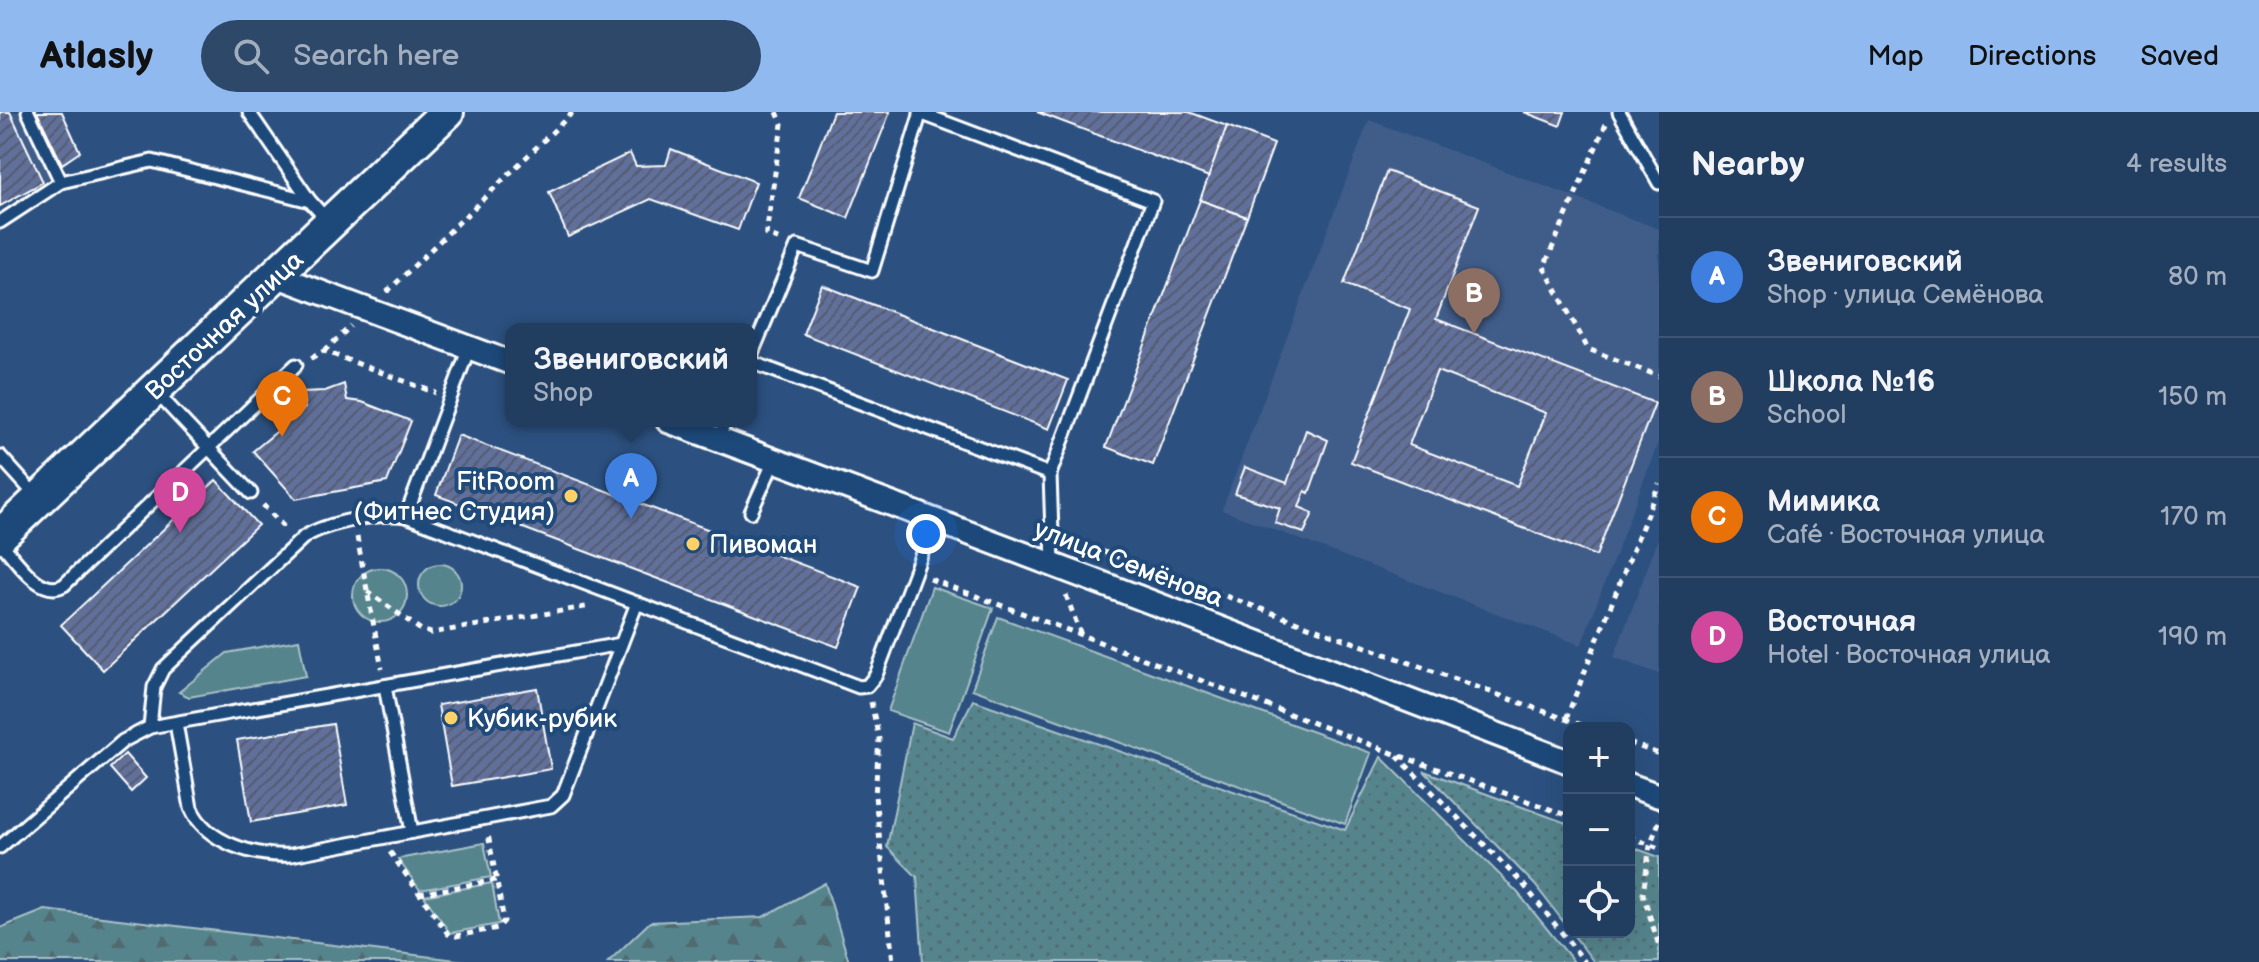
<!DOCTYPE html>
<html lang="en">
<head>
<meta charset="utf-8">
<style>
	body { margin:0; font-family:"Balsamiq Sans",sans-serif; background:#2d4869; color:#f1f3f6 }
	.controls { position:absolute; right:24px; bottom:24px; display:grid; overflow:hidden; border-radius:16px; box-shadow:0 8px 32px #0002 }
	.controls button { width:72px; height:72px; display:grid; place-items:center; padding:0; border:0; border-bottom:2px solid #3e5675; background:#213d60; color:#f1f3f6; font:40px sans-serif }
	.you { position:absolute; left:926px; top:422px; width:28px; height:28px; margin:-20px; border:6px solid #fff; border-radius:50%; background:#1a73e8; box-shadow:0 0 0 12px #1a73e833 }
	.badge { display:grid; place-items:center; width:52px; height:52px; border-radius:50%; background:#90b9f0; color:#fff; font-size:26px; font-weight:700 }
	.pin { position:absolute; translate:-50% -66px; filter:drop-shadow(0 2px 4px #0008) }
	.pin::after { content:''; position:absolute; top:42px; width:28px; height:24px; background:inherit; clip-path:polygon(0 0,100% 0,50% 100%) }
	.popup { position:absolute; left:505px; top:211px; width:252px; height:104px; box-sizing:border-box; display:grid; place-content:center; border-radius:16px; background:#213d60; filter:drop-shadow(0 2px 6px #0005); font-size:26px; white-space:nowrap; color:#a2aebd }
	.popup b { font-size:30px; color:#f1f3f6 }
	.popup::after { content:''; position:absolute; left:50%; top:100%; margin-left:-16px; border:16px solid transparent; border-top-color:#213d60 }
	.list { margin:0; padding:0; list-style:none }
	h2 { display:flex; justify-content:space-between; align-items:center; height:104px; margin:0; padding:0 32px; font-size:34px }
	h2 small { font-size:26px; font-weight:400; color:#a2aebd }
	.list li { display:grid; grid-template-columns:52px 1fr auto; gap:24px; align-items:center; box-sizing:border-box; height:120px; padding:0 32px; border-top:2px solid #3e5675 }
	.list b { display:block; font-size:30px; white-space:nowrap }
	.list p { margin:0; font-size:26px; white-space:nowrap; color:#a2aebd }
	.list em { font-size:26px; font-style:normal; color:#a2aebd }
	.icon { flex:none; width:44px; height:44px; fill:none; stroke:currentColor; stroke-width:2; stroke-linecap:round; stroke-linejoin:round }
	.map { position:relative; flex:none; width:1659px; height:850px; overflow:hidden }
	header { display:flex; align-items:center; gap:48px; box-sizing:border-box; height:112px; padding:0 40px; background:#90b9f0; color:#111 }
	header strong { font-size:38px }
	nav { display:flex; gap:44px; margin-inline-start:auto; font-size:28px }
	.search { width:560px; height:72px; background:#2d4869; display:flex; align-items:center; gap:20px; box-sizing:border-box; padding:0 28px; border-radius:44px; color:#a2aebd; font-size:30px }
	main { display:flex }
	aside { flex:1; background:#213d60 }
	.map>svg:first-child { display:block }
</style>
</head>
<body>
<header>
<strong>Atlasly</strong>
<div class="search"><svg class="icon" aria-label="search" viewBox="0 0 24 24"><circle cx="10" cy="10" r="6"/><path d="M15 15l6 6"/></svg>Search here</div>
<nav><a>Map</a><a>Directions</a><a>Saved</a></nav>
</header>
<main>
<div class="map">
<svg width="1659" height="850" viewBox="0 0 1659 850">
	<defs>
		<pattern id="grass-dots" width="8" height="8" patternUnits="userSpaceOnUse" patternTransform="scale(2)"><rect width="8" height="8" fill="#55848d"/><path d="M2 2h.1M6 6h.1" fill="none" stroke="#516b70" stroke-width="1.8" stroke-linecap="round"/></pattern>
		<pattern id="forest-firs" width="22" height="20" patternUnits="userSpaceOnUse" patternTransform="scale(2)"><rect width="22" height="20" fill="#55848d"/><path d="M5 1l3.5 6h-7zM16 11l3.5 6h-7z" fill="#516b70"/></pattern>
		<pattern id="building-hatch" width="6" height="6" patternUnits="userSpaceOnUse" patternTransform="scale(2)"><rect width="6" height="6" fill="#616f9b"/><path d="M-1 1l2-2M0 6l6-6M5 7l2-2" fill="none" stroke="#555c70"/></pattern>
	</defs>
	<rect width="100%" height="100%" fill="#2c5180"/>
	<filter id="ink" filterUnits="userSpaceOnUse"><feTurbulence type="fractalNoise" baseFrequency=".0125" numOctaves="2"/><feDisplacementMap in="SourceGraphic" scale="16" xChannelSelector="R" yChannelSelector="G"/><feConvolveMatrix kernelMatrix="1 2 1 2 8 2 1 2 1" color-interpolation-filters="sRGB"/></filter>
	<g filter="url(#ink)">
		<g fill="#405d8a">
			<polygon points="0,0 62,0 80,40 43,70"/>
			<polygon points="1369,8 1659,117 1659,328 1581,533 1222,398"/>
			<polygon points="1659,425 1659,562 1614,545"/>
		</g>
		<g fill="url(#grass-dots)" stroke="#aac2c6" stroke-width="2">
			<polygon points="973,588 1345,718 1381,645 1518,781 1574,850 923,850 917,765 887,735 912,611 953,626"/>
			<polygon points="1424,659 1569,712 1569,817 1535,773"/>
			<polygon points="1629,734 1659,745 1659,850 1594,850 1571,820 1629,820"/>
		</g>
		<g fill="url(#forest-firs)" stroke="#aac2c6" stroke-width="2">
			<polygon points="825,771 849,850 608,850 650,810 763,805"/>
			<polygon points="45,798 473,850 0,850 0,816"/>
		</g>
		<g fill="#55848d" stroke="#aac2c6" stroke-width="2">
			<circle cx="440" cy="473" r="21"/>
			<circle cx="380" cy="483" r="27"/>
			<polygon points="932,475 993,496 949,620 888,599"/>
			<polygon points="998,505 1371,641 1345,712 972,577"/>
			<polygon points="299,528 306,564 189,585 179,580 227,541"/>
			<polygon points="484,731 491,765 420,778 398,747"/>
			<polygon points="492,771 499,812 450,821 424,784"/>
		</g>
		<g fill="url(#building-hatch)" stroke="#fff" stroke-width="2" fill-rule="evenodd">
			<polygon points="0,0 10,0 43,70 0,94"/>
			<polygon points="37,0 62,0 80,40 62,52"/>
			<polygon points="833,0 890,0 848,106 799,86"/>
			<polygon points="1037,0 1189,0 1227,14 1209,65"/>
			<polygon points="1524,0 1565,0 1560,14"/>
			<polygon points="1227,14 1274,32 1247,105 1200,88"/>
			<polygon points="671,37 756,70 738,118 651,87 568,125 549,80 630,41 636,54 666,53"/>
			<path d="M1387,59L1479,94L1436,207L1655,291L1596,444L1351,350L1410,197L1344,172ZM1437,259L1546,301L1517,374L1409,333Z"/>
			<polygon points="1200,88 1247,105 1153,353 1106,335"/>
			<polygon points="822,173 1068,268 1049,317 803,222"/>
			<polygon points="344,272 347,288 362,290 411,309 387,370 296,387 253,339 305,296 302,280 325,279"/>
			<polygon points="1306,318 1328,328 1309,381 1305,379 1299,395 1313,401 1304,421 1275,411 1280,396 1235,382 1245,355 1287,371"/>
			<polygon points="458,323 861,475 838,535 436,383"/>
			<polygon points="216,368 258,413 103,558 61,513"/>
			<polygon points="537,576 551,657 452,674 438,593"/>
			<polygon points="333,612 347,693 251,710 237,628"/>
			<polygon points="125,642 146,666 131,680 110,656"/>
		</g>
		<g fill="none" stroke-linecap="round" stroke-linejoin="round">
			<defs>
				<g id="service">
					<polyline points="249,0 310,89 328,109"/>
					<polyline points="1619,0 1659,71"/>
					<polyline points="920,1 1153,89 1050,362 1053,451"/>
					<polyline points="61,70 152,49 310,89"/>
					<polyline points="0,110 61,70 28,0"/>
					<polyline points="751,244 797,134 872,159 921,0"/>
					<polyline points="751,250 1050,362"/>
					<polyline points="155,279 251,381"/>
					<polyline points="718,327 726,309"/>
					<polyline points="0,344 37,385"/>
					<polyline points="751,400 774,349"/>
					<polyline points="406,404 469,236"/>
					<path d="M0,430C15,446 40,487 64,473L296,253"/>
					<polyline points="385,574 412,720"/>
					<path d="M176,611L191,696C206,731 255,745 291,743L540,696L551,694L563,683L637,491"/>
					<path d="M150,615L154,575L163,557L304,425C326,411 380,400 406,404L859,575L867,574L876,563L934,409"/>
					<polyline points="0,735 123,629 150,615 621,532"/>
				</g>
				<g id="minor">
					<polyline points="277,164 511,251"/>
					<path d="M668,309C970,420 1269,535 1569,650"/>
					<polyline points="1629,673 1659,684"/>
				</g>
				<polyline id="secondary" points="0,424 447,0"/>
			</defs>
			<use href="#service" stroke="#fff" stroke-width="17"/>
			<use href="#minor" stroke="#fff" stroke-width="28"/>
			<use href="#secondary" stroke="#fff" stroke-width="38"/>
			<g stroke="#fff" stroke-width="5" stroke-dasharray="6 6" stroke-linecap="butt">
				<polyline points="777,0 782,12 766,123 781,128"/>
				<polyline points="1606,12 1544,155 1588,237 1659,264"/>
				<polyline points="387,180 573,0"/>
				<polyline points="324,239 351,214"/>
				<polyline points="311,246 324,239 436,281"/>
				<polyline points="263,393 287,418"/>
				<polyline points="357,425 382,557"/>
				<polyline points="1068,427 1590,616"/>
				<polyline points="930,467 1081,523"/>
				<polyline points="367,479 421,518 431,521 591,494"/>
				<polyline points="1066,483 1081,523 1395,642 1569,704"/>
				<polyline points="871,590 879,627 875,684 893,850"/>
				<polyline points="1566,607 1659,372"/>
				<polyline points="1629,631 1659,642"/>
				<polyline points="1397,644 1523,772 1585,850"/>
				<polyline points="1659,710 1650,733 1643,782 1659,834"/>
				<polyline points="1629,725 1659,736"/>
				<polyline points="390,740 448,822 456,824 498,816 504,809 488,722"/>
				<polyline points="419,782 496,768"/>
			</g>
			<use href="#service" stroke="#1f4a7a" stroke-width="11"/>
			<use href="#minor" stroke="#1f4a7a" stroke-width="22"/>
			<use href="#secondary" stroke="#1f4a7a" stroke-width="32"/>
		</g>
	</g>
	<g fill="#ffd166" stroke="#1f4a7a" stroke-width="3">
		<circle cx="571" cy="384" r="8"/>
		<circle cx="693" cy="432" r="8"/>
		<circle cx="451" cy="606" r="8"/>
	</g>
	<g text-anchor="middle" stroke-width="8" stroke-linejoin="round" paint-order="stroke">
		<g font-size="26" fill="#fff" stroke="#1f4a7a">
			<text transform="translate(224 213) rotate(-43)" y="9">Восточная улица</text>
			<text transform="translate(1129 451) rotate(21)" y="9">улица Семёнова</text>
		</g>
		<g font-size="26" fill="#fff" stroke="#1f4a7a" text-anchor="start">
			<text x="555" y="378" text-anchor="end">FitRoom<tspan x="555" dy="30">(Фитнес Студия)</tspan></text>
			<text x="709" y="441">Пивоман</text>
			<text x="467" y="615">Кубик-рубик</text>
		</g>
	</g>
</svg>
<div class="controls">
<button>+</button>
<button>−</button>
<button><svg class="icon" aria-label="locate" viewBox="0 0 24 24"><circle cx="12" cy="12" r="6"/><path d="M12 2v4M12 18v4M2 12h4M18 12h4"/></svg></button>
</div>
<div class="you"></div>
<div class="pin badge" style="left:631px;top:407px;background:#3f7fe0">A</div>
<div class="popup"><b>Звениговский</b>Shop</div>
<div class="pin badge" style="left:1474px;top:222px;background:#8d6e63">B</div>
<div class="pin badge" style="left:282px;top:325px;background:#e8710a">C</div>
<div class="pin badge" style="left:180px;top:421px;background:#d1479c">D</div>
</div>
<aside>
<h2>Nearby<small>4 results</small></h2>
<ul class="list">
<li><span class="badge" style="background:#3f7fe0">A</span><div><b>Звениговский</b><p>Shop · улица Семёнова</p></div><em>80 m</em></li>
<li><span class="badge" style="background:#8d6e63">B</span><div><b>Школа №16</b><p>School</p></div><em>150 m</em></li>
<li><span class="badge" style="background:#e8710a">C</span><div><b>Мимика</b><p>Café · Восточная улица</p></div><em>170 m</em></li>
<li><span class="badge" style="background:#d1479c">D</span><div><b>Восточная</b><p>Hotel · Восточная улица</p></div><em>190 m</em></li>
</ul>
</aside>
</main>
</body>
</html>
